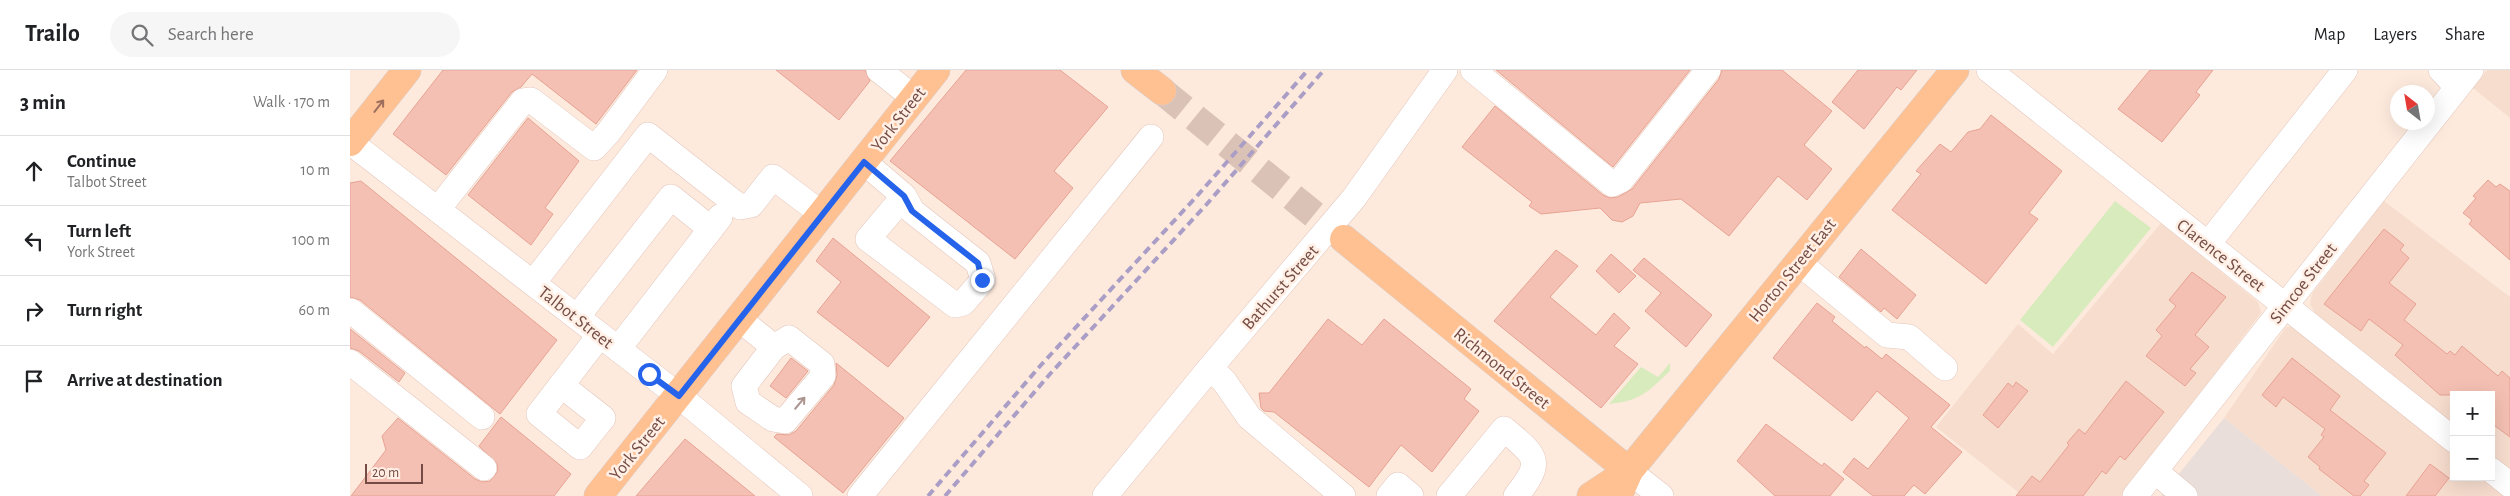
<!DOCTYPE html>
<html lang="en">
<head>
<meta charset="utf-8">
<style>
	body { margin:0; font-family:"Alegreya Sans",sans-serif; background:#f6f6f6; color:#202124 }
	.controls { position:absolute; right:15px; bottom:15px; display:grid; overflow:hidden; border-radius:0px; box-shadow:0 5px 20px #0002 }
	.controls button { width:45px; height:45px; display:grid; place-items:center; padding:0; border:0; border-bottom:1px solid #e0e0e0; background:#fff; color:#202124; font:25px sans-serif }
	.compass { position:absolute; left:2040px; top:15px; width:45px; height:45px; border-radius:50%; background:#fff; box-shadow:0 5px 20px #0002; rotate:329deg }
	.scale { position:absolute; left:15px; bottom:12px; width:58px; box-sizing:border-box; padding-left:5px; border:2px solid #744c45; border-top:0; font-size:14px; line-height:18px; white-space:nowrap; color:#744c45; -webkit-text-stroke:4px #ffefe4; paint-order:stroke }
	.stop { position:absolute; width:15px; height:15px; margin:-11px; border:4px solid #2563eb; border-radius:50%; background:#fff }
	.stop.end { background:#2563eb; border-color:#fff; box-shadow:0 1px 5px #0008 }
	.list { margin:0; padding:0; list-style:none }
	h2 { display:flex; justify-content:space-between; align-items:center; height:65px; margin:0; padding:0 20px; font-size:21px }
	h2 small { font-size:16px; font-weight:400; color:#757577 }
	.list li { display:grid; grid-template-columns:32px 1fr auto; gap:15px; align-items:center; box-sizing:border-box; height:70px; padding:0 20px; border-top:1px solid #e0e0e0 }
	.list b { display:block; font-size:19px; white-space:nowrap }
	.list p { margin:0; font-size:16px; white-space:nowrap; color:#757577 }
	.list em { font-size:16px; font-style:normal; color:#757577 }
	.icon { flex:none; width:28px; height:28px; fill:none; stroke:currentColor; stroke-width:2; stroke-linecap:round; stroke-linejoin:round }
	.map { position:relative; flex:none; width:2160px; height:426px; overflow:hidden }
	header { display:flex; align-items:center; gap:30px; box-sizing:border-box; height:70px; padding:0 25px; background:#fff; border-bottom:1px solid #e0e0e0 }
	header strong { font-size:24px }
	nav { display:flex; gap:28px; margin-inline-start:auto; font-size:18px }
	.search { width:350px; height:45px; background:#f6f6f6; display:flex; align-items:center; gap:12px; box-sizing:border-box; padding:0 18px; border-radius:28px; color:#757577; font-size:19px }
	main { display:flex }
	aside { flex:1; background:#fff }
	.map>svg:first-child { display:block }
</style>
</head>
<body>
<header>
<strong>Trailo</strong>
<div class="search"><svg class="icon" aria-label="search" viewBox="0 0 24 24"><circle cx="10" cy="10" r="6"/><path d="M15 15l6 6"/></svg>Search here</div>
<nav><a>Map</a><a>Layers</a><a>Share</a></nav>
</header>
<main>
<aside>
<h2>3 min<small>Walk · 170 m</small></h2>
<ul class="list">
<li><svg class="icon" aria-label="ahead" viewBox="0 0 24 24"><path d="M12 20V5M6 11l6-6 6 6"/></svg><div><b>Continue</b><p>Talbot Street</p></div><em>10 m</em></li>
<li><svg class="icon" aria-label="left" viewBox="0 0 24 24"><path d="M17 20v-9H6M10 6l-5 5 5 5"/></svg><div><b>Turn left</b><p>York Street</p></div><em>100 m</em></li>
<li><svg class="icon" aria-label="right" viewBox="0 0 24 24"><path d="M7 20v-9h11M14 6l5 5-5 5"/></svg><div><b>Turn right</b></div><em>60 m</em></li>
<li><svg class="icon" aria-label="arrive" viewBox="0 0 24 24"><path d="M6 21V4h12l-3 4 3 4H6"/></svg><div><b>Arrive at destination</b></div></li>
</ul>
</aside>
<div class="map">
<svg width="2160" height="426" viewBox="0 0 2160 426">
	<rect width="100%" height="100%" fill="#fdeadd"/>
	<g fill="#f7ddce">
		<polygon points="2137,0 2160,0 2160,48 2123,18"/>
		<polygon points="2034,131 2160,227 2160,403 2141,388 2141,325 2104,325 2104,357 1967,247 1960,234 1962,224"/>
		<polygon points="1811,153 1908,232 1911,243 1772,426 1673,426 1586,357 1668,254 1703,284"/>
		<polygon points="1936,257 1946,257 2104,383 2104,407 2135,407 2158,426 1972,426 1874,348"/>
	</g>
	<polygon fill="#eadeda" points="1874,348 1972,426 1811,426"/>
	<g fill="#d8ebbc">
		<polygon points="1765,131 1801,158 1703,277 1670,250"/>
		<path d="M1320,293V301C1298,322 1290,331 1259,334L1291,297L1308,307Z"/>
	</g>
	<g fill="#f4c0b3" stroke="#e7a293">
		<polygon points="93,0 287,0 246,54 182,4 171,17 162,22 96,105 43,64"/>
		<polygon points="426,0 515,0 520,11 489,50"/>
		<polygon points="616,0 710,0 758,37 704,101 723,118 665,189 540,91"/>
		<polygon points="1146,0 1340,0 1263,97"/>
		<polygon points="1372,0 1432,0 1482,41 1454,75 1482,99 1457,130 1428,106 1379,166 1331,129 1290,133 1283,146 1272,152 1262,150 1250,138 1191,144 1179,136 1182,132 1112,77 1145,36 1253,125 1260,128 1268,127 1282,119 1369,9"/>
		<polygon points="1508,0 1567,0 1551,20 1547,17 1514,59 1482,32"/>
		<polygon points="1800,0 1863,0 1846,22 1850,25 1812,72 1768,39"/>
		<polygon points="1641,45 1712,101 1679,143 1688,149 1636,214 1542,140 1571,104 1566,101 1590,74 1601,82 1618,62 1630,59"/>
		<polygon points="178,48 229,91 195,138 203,144 181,175 118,125"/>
		<polygon points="2138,110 2146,117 2150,114 2160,121 2160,190 2119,154 2122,150 2113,143 2126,128 2123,126"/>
		<polygon points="11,111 207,270 150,344 10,230 0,227 0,113"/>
		<polygon points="2034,159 2054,175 2050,180 2059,188 2039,213 2066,234 2054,250 2097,284 2100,281 2105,285 2112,276 2148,306 2152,301 2160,308 2160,367 2141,353 2141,325 2090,325 2045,285 2053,275 2019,249 2011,261 1974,234"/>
		<polygon points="483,168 580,247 538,297 467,242 491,212 466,191"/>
		<polygon points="1511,179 1566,225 1547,249 1534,238 1531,242 1489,207"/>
		<polygon points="1206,180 1228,196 1200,227 1246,265 1264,243 1280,258 1264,276 1288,294 1251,338 1144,251"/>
		<polygon points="1261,184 1286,206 1269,223 1246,201"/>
		<polygon points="1294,188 1362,245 1336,277 1295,241 1311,223 1283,200"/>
		<polygon points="1842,202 1876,227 1845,265 1859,277 1840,299 1846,303 1835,316 1796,286 1812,266 1806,260 1826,236 1819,230"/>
		<polygon points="1467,233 1485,247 1482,251 1515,278 1516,276 1532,289 1536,284 1600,335 1581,357 1612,382 1575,424 1564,415 1554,426 1523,426 1493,402 1504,388 1518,399 1559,348 1527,321 1502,351 1423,288"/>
		<polygon points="978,249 1012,275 1034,249 1121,319 1114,329 1129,341 1082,402 1051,375 1019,417 924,342 914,341 911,338 909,323 919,323"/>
		<polygon points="0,259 55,303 49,312 9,281 0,278"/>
		<polygon points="441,288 458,301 436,328 420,316"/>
		<polygon points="1942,288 1990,326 1980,340 2036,383 2014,411 2019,415 2010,426 2004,426 1969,399 1970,397 1958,387 1974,367 1971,365 1975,359 1933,327 1926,337 1912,325"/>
		<polygon points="486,293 554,348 493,423 424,367 427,364 439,365 446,361 484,315 487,305"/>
		<polygon points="1776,311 1814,342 1775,390 1770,386 1756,404 1752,401 1733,426 1666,426 1682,406 1690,412 1719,375 1717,373 1729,359 1735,364"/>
		<polygon points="1666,312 1678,321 1648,358 1633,345 1658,313 1663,317"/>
		<polygon points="151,347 221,404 204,426 1,426 36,380 32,366 48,348 125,409 132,412 140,411 148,401 147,393 129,376"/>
		<polygon points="1416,354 1472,396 1474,393 1494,409 1480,426 1425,426 1387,391"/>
		<polygon points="335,369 405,426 286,426"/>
		<polygon points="2080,394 2099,408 2085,426 2056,426"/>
	</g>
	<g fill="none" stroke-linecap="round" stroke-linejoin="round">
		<polyline stroke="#dbc2b7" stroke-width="28" stroke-dasharray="28 14" stroke-linecap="butt" points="812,21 994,169"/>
		<defs>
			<g id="minor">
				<polyline points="529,0 564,28"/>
				<polyline points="1123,0 1262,114 1271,110 1358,0"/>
				<polyline points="1639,0 2104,370"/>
				<polyline points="2091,0 2107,17"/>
				<polyline points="0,72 329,326 450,426"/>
				<polyline points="514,92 554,126 562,141 628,193 633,210 613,233 605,235 518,169 554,126"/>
				<polyline points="88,139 173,31 181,30 244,78 258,63 305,0"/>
				<polyline points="1858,174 1995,0"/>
				<polyline points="1448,192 1537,265 1559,267 1595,298"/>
				<polyline points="183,213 298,65 390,137 401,135 423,107 472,144"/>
				<polyline points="1,241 132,347"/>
				<polyline points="227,247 321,127 361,159"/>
				<polyline points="389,249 424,277 439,268 472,294 473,306 435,351 423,349 398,332 394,316 424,277"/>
				<polyline points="268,279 370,147"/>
				<polyline points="0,292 134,398"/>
				<polyline points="860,298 874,311 899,347 993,426"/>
				<path d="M211,315L253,348L230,377L189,344C209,318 230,291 250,265"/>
				<polyline points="2141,400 2160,415"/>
				<polyline points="1279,401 1311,426"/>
				<polyline points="1805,401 1835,426"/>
				<polyline points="510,426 801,67"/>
				<polyline points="755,426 860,298 1004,128 1095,0"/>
				<polyline points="1039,426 1048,415 1061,426"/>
				<path d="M1099,426L1154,359C1186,386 1195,390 1166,426"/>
				<polyline points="1785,426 2121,0"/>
			</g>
			<g id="major">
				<polyline points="785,0 812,21"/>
				<polyline points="0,72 57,0"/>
				<polyline points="994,169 1279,401"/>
				<polyline points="248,426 586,0"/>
				<polyline points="1241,426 1279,401"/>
				<polyline points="1268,426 1279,401 1605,0"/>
			</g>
		</defs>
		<use href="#minor" stroke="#e3c6bc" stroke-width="26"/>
		<use href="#major" stroke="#d8cdcb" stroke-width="29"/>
		<use href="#minor" stroke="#fff" stroke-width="25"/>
		<use href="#major" stroke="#ffc192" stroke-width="28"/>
		<g stroke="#aa9dc6" stroke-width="4" stroke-dasharray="8 5" stroke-linecap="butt">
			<polyline points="578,426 691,295 847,126 958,0"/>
			<polyline points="595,426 700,304 856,135 974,0"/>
		</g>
	</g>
	<defs><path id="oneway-shaft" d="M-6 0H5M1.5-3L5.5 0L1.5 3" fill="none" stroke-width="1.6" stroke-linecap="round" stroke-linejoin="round" transform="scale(1.25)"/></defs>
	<use stroke="#9e6f5c" href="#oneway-shaft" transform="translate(29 36) rotate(-52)"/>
	<use stroke="#ac948f" href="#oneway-shaft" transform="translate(450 333) rotate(-50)"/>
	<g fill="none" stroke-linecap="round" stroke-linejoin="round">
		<polyline stroke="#2563eb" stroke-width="6" points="299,304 329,326 514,92 554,126 562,141 628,193 632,210"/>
	</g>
	<g text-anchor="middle" stroke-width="5" stroke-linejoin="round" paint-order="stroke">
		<g font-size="18" fill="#744c45" stroke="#ffefe4">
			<text transform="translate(548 49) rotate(-52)" y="6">York Street</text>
			<text transform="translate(1871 185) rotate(38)" y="6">Clarence Street</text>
			<text transform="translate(1442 200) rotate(-51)" y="6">Horton Street East</text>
			<text transform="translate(1953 213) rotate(-52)" y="6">Simcoe Street</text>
			<text transform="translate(930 217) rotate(-49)" y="6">Bathurst Street</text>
			<text transform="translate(226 247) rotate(38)" y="6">Talbot Street</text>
			<text transform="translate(1152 298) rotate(39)" y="6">Richmond Street</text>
			<text transform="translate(287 378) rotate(-51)" y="6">York Street</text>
		</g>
	</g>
</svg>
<div class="controls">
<button>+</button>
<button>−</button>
</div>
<svg class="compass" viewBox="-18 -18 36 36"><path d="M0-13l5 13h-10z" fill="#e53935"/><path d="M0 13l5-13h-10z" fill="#757577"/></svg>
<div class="scale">20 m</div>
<div class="stop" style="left:299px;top:304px"></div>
<div class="stop end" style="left:632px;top:210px"></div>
</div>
</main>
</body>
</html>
